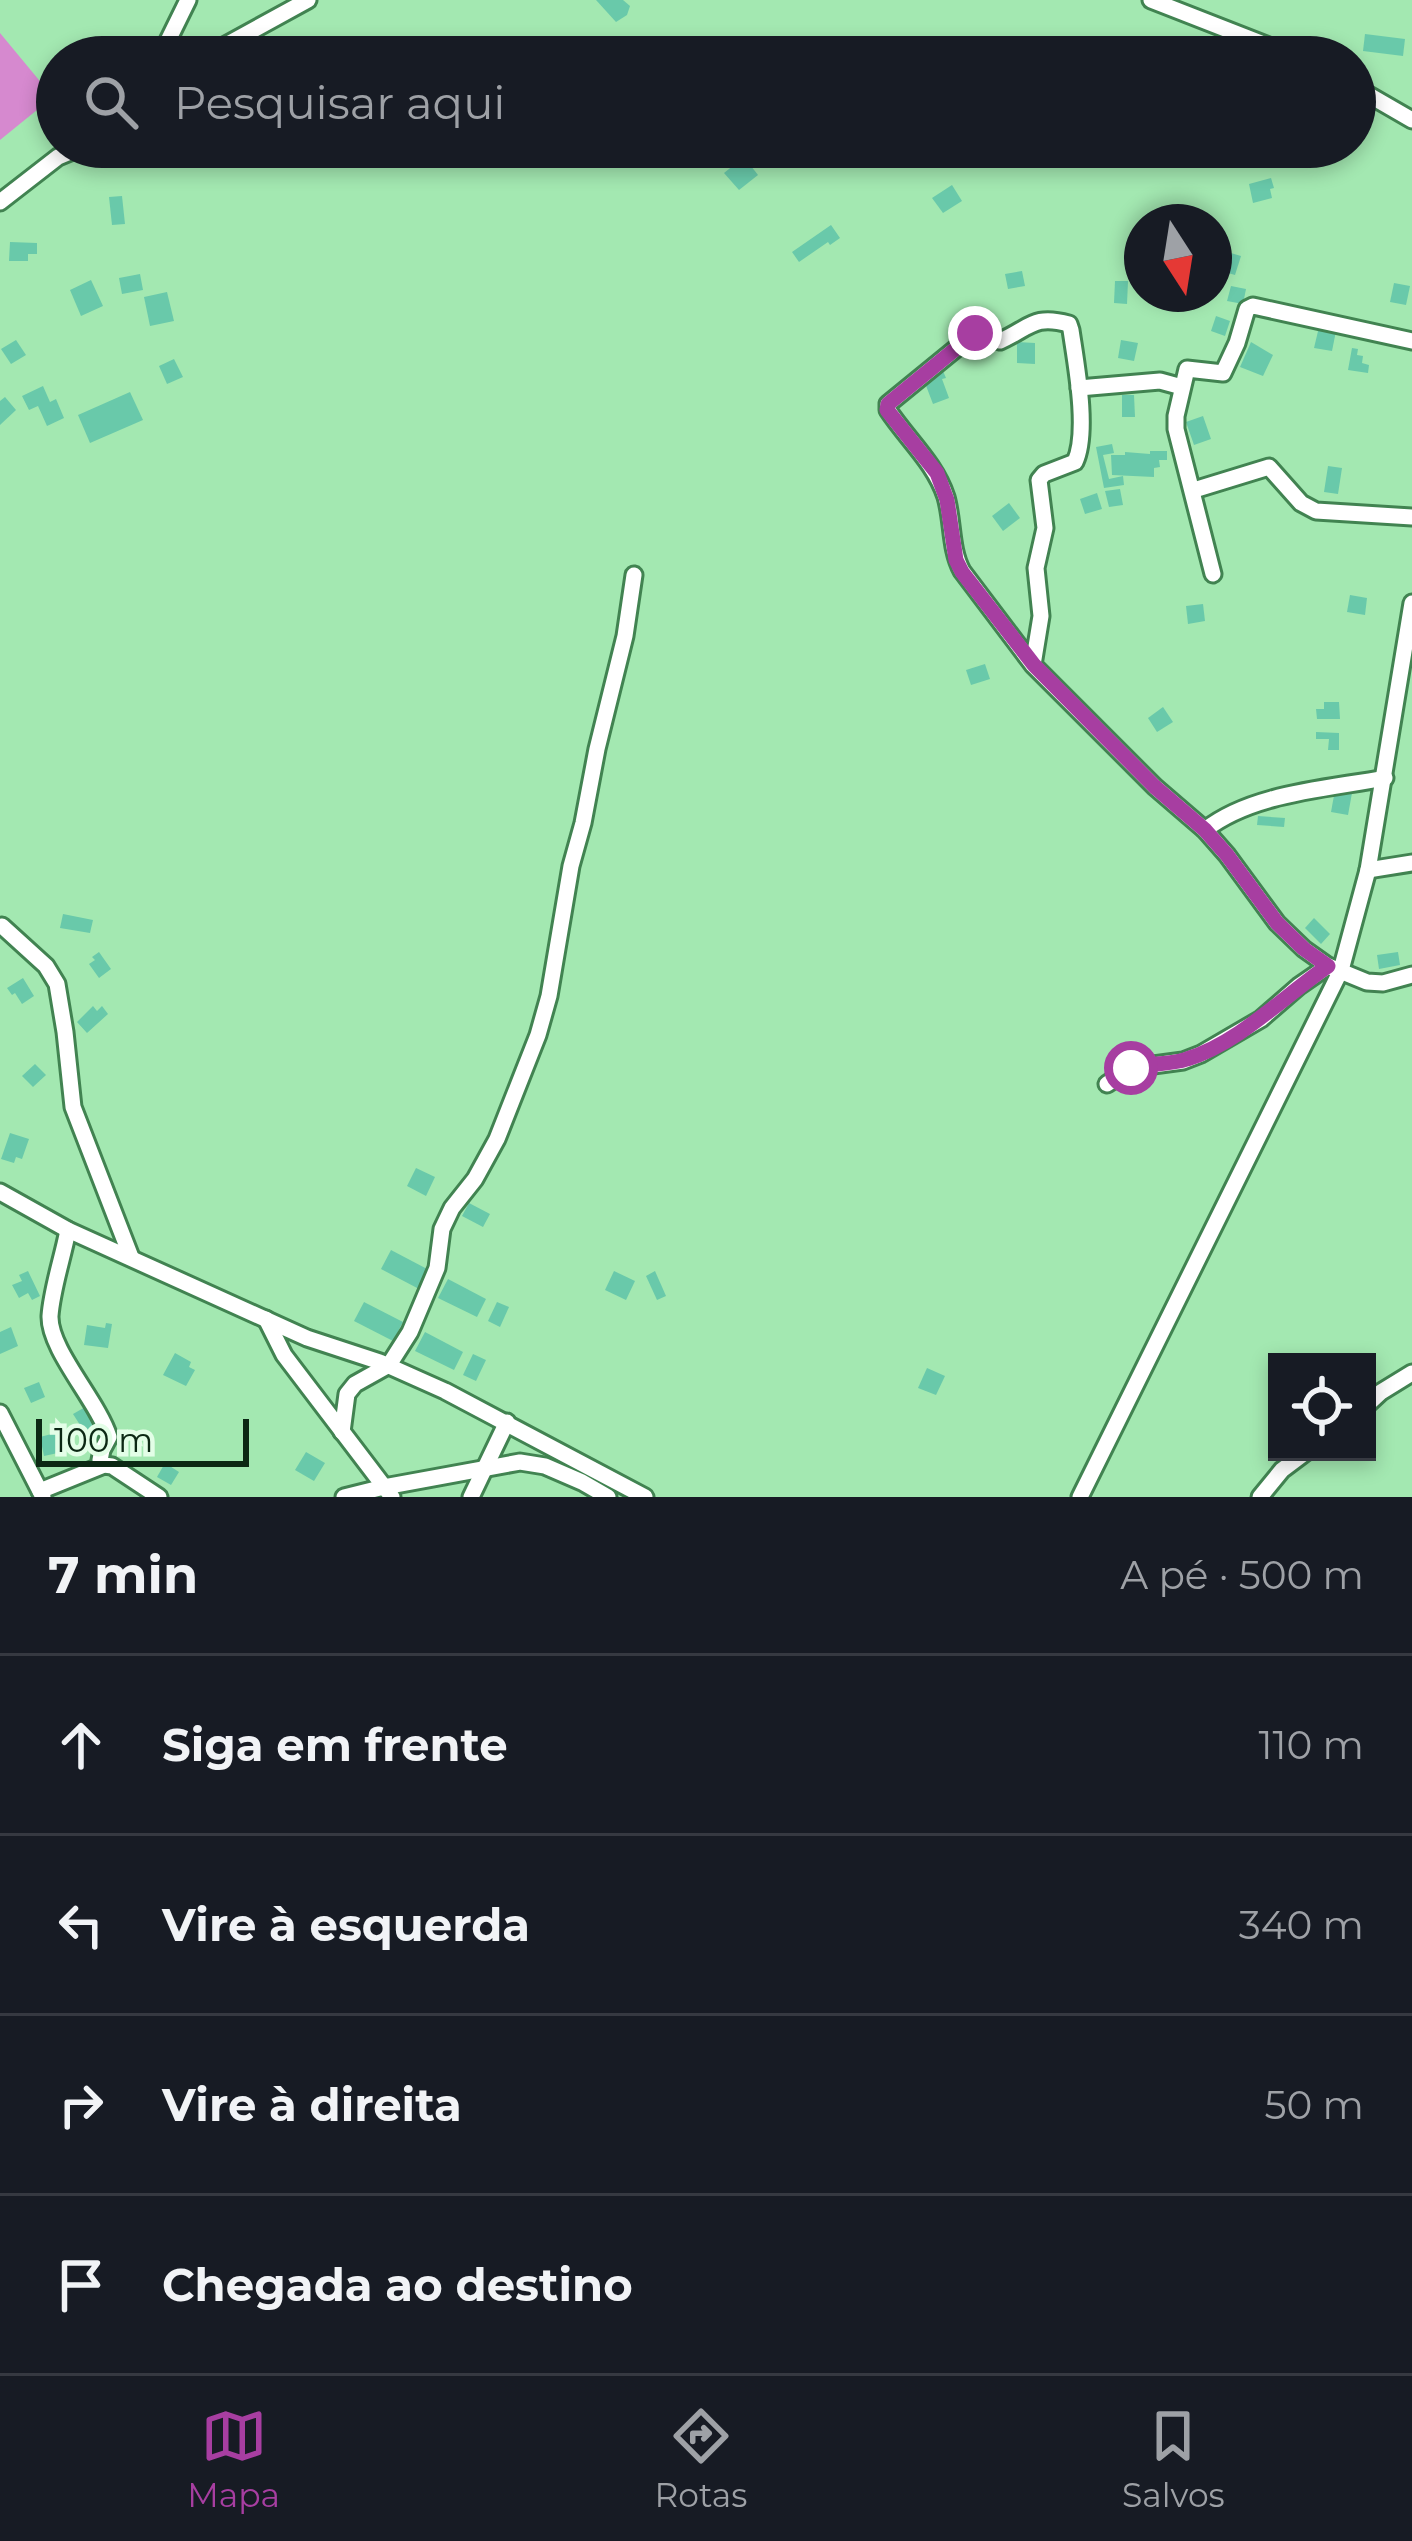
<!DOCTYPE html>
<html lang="pt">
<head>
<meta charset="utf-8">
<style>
	body { margin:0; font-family:Montserrat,sans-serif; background:#20242c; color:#f1f3f6 }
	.controls { position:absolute; right:36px; bottom:36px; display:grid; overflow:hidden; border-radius:0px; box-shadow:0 6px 18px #0003 }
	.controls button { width:108px; height:108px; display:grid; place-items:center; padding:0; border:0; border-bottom:3px solid #363941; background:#171b24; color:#f1f3f6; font:60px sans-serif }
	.compass { position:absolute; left:1124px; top:204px; width:108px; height:108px; border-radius:50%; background:#171b24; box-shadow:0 6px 18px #0003; rotate:168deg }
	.scale { position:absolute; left:36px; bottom:30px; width:213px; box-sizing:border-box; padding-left:12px; border:6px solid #0c2814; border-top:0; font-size:33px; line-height:42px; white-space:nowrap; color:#0c2814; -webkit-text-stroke:9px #e3fee7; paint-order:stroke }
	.stop { position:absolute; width:36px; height:36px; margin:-27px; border:9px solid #a73ea1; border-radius:50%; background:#fff }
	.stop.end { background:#a73ea1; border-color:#fff; box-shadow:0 3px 12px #0008 }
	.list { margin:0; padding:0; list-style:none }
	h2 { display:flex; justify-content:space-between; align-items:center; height:156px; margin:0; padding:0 48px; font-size:51px }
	h2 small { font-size:39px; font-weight:400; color:#9ea1a6 }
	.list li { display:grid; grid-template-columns:78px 1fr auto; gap:36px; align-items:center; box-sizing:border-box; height:180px; padding:0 48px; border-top:3px solid #363941 }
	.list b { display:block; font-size:45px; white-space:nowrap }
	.list em { font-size:39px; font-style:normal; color:#9ea1a6 }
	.icon { flex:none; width:66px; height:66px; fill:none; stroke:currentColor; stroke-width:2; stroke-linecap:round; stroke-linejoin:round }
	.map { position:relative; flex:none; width:1412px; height:1497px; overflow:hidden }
	.search { position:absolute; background:#171b24; box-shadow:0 6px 18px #0003; left:36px; right:36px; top:36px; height:132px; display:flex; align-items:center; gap:30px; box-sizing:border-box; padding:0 42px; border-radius:66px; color:#9ea1a6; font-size:45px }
	.sheet { height:876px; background:#171b24 }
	nav { display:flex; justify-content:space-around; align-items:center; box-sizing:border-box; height:168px; border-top:3px solid #363941; background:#171b24; font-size:33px; color:#9ea1a6 }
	nav a { display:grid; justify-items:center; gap:6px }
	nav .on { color:#a73ea1 }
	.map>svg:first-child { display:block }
</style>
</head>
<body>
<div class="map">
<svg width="1412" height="1497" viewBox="0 0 1412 1497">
	<rect width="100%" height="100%" fill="#a3e8b1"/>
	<polygon fill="#d689cf" points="0,33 53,97 0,140"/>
	<g fill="#69c9aa">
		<polygon points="596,0 623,0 630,6 627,15 616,22"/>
		<polygon points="1365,34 1405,39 1403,56 1363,51"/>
		<rect x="1242" y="147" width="21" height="21"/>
		<polygon points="744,157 758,175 739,190 724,173"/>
		<polygon points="1271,178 1274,188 1270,189 1272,198 1253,203 1249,184"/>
		<polygon points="952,185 962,201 943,213 932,198"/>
		<polygon points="122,196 125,224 112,225 109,197"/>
		<polygon points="831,225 840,238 830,245 828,242 799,262 792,252"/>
		<polygon points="10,242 37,243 37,254 28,254 28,261 9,261"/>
		<polygon points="1224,251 1241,256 1235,275 1218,270"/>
		<polygon points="1022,271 1025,286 1008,289 1005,274"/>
		<polygon points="140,274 143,290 122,294 119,278"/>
		<polygon points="91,280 103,306 81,316 70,290"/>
		<polygon points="1115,281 1128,281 1127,304 1114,303"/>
		<polygon points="1394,283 1410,286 1406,305 1390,302"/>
		<polygon points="1231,286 1246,289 1243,304 1227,301"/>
		<polygon points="167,292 174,321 150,326 144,297"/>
		<polygon points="1216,316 1230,321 1225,336 1211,331"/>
		<polygon points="1319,327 1336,331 1332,351 1314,348"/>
		<polygon points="16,340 26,355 11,364 1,349"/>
		<polygon points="1121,340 1138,343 1134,361 1118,358"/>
		<polygon points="1017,342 1035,343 1035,364 1017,363"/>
		<polygon points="1251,342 1273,355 1263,376 1240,367"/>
		<polygon points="1352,348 1358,349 1357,355 1363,356 1362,363 1369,365 1368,373 1348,370"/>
		<polygon points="174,359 183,377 167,384 159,366"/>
		<polygon points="943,371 946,378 942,379 949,398 933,404 925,383 934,379 932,375"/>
		<polygon points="43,386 50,402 56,399 64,418 47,426 38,406 29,410 22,396"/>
		<polygon points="130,392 143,420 90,443 78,415"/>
		<polygon points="1122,395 1134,395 1135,417 1122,417"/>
		<polygon points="5,397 16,410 0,425 0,401"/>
		<polygon points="1203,416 1211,439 1194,445 1186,422"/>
		<polygon points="1112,444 1114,453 1103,455 1109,479 1123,476 1124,485 1104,488 1096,447"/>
		<polygon points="1150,451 1167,451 1167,460 1159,460 1160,467 1154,468 1154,477 1112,475 1111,455 1125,455 1125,452 1150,454"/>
		<polygon points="1328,466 1342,468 1338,494 1324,492"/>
		<polygon points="1120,489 1123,505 1109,507 1105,491"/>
		<polygon points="1097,493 1102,509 1085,514 1080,499"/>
		<polygon points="1009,503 1020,518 1003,531 992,516"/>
		<polygon points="1350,595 1367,598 1365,615 1347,612"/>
		<polygon points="1203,604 1205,621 1188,624 1186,606"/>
		<polygon points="985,664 990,679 971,685 966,670"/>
		<polygon points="1324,702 1339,702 1340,719 1317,719 1316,709 1324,709"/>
		<polygon points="1163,707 1173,722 1157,732 1148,718"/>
		<polygon points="1316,732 1339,733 1339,750 1328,750 1329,739 1316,739"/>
		<polygon points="1335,790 1352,793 1348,815 1331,812"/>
		<polygon points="1258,816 1285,818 1284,827 1257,825"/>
		<polygon points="63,914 93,920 90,933 60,928"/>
		<polygon points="1314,918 1330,934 1321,944 1305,928"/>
		<polygon points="99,952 111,969 99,978 89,964 95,960 92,957"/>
		<polygon points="1398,952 1400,965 1379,969 1377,955"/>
		<polygon points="23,978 34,996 22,1004 15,993 12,995 7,988"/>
		<polygon points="93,1006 97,1011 102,1006 108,1014 87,1033 77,1022"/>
		<polygon points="35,1064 46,1075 33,1087 22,1076"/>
		<polygon points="10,1133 29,1139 22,1159 16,1157 14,1163 1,1159"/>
		<polygon points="416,1168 435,1177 426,1196 407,1186"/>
		<polygon points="469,1203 490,1214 483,1227 462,1216"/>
		<polygon points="391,1250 429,1270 419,1289 381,1269"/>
		<polygon points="28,1271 40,1296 32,1300 28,1293 19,1298 12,1285 22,1281 19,1275"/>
		<polygon points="614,1271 635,1281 626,1300 605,1290"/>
		<polygon points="655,1271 666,1296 657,1300 646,1276"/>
		<polygon points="448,1279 486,1299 477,1317 438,1298"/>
		<polygon points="364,1302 403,1322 393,1341 354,1321"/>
		<polygon points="497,1302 509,1307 500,1327 488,1321"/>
		<polygon points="106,1323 112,1324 108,1348 84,1345 87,1325 105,1328"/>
		<polygon points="11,1327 18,1346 0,1354 0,1332"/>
		<polygon points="425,1332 463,1352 454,1370 415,1351"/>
		<polygon points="175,1353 191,1362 189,1367 195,1370 186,1386 163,1375"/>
		<polygon points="473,1354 486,1360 476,1381 463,1375"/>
		<polygon points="927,1368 945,1376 936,1395 918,1388"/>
		<polygon points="39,1382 45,1397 31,1403 24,1388"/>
		<polygon points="87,1406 104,1433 91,1442 73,1414"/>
		<polygon points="63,1431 67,1451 44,1456 40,1437"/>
		<polygon points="306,1452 325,1463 314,1481 295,1470"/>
		<polygon points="165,1463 179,1472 171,1485 157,1477"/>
	</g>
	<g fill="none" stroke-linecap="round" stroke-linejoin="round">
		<defs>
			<g id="minor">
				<polyline points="1151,0 1297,57"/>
				<polyline points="160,57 188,0"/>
				<polyline points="204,57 308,0"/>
				<polyline points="1355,87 1412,120"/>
				<polyline points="0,202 58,157 82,147"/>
				<polyline points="1079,388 1160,381 1182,387"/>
				<polyline points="1194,490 1269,467 1301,503 1316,511 1412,517"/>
				<polyline points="1213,574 1176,429 1176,416 1187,369 1223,373 1237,343 1247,309 1253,306 1412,341"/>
				<path d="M1033,665L1041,616L1036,568L1045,528L1039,480L1044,474L1075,462C1089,432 1076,364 1071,330L1069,324C1033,314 1030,328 1000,341L975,333L888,404V410C907,439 935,463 946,497C953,521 950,549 962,571L1033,665L1155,787L1205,830L1227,855L1277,923L1304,949L1328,966L1367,982L1383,983L1412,975"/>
				<path d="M1205,830C1252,793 1327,789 1385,778"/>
				<polyline points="1368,870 1412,863"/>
				<polyline points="2,926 46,966 57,984 65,1032 73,1107 131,1257"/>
				<polyline points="1107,1084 1131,1068 1183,1061 1201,1054 1261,1019 1299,986 1328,966"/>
				<polyline points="0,1192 68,1230 307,1338 380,1362 445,1391 645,1497"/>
				<path d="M68,1230C63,1257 52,1288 50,1316C49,1350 98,1401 109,1437L102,1450L100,1460L104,1465"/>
				<polyline points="266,1319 284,1355 392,1497"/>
				<polyline points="1367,1405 1381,1392 1412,1373"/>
				<polyline points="0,1413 43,1497"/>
				<polyline points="342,1432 347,1394 355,1384 389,1365 410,1332 437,1268 442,1229 452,1208 475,1179 497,1139 538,1035 549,996 571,866 583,823 597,749 625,636 634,575"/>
				<polyline points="40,1491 104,1465 112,1466 159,1497"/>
				<polyline points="344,1497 384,1487 520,1462 545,1466 582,1482 608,1497"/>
				<polyline points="471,1497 507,1422"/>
				<polyline points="1080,1497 1341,970 1368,870 1412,603"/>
				<polyline points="1260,1497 1282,1470 1306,1452"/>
			</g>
		</defs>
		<use href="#minor" stroke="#418351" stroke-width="21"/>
		<use href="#minor" stroke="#fff" stroke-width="15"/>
	</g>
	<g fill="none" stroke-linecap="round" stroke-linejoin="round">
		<path stroke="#a73ea1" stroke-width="15" d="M975,333L888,404L887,410L937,473L947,500L956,560L962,572L1034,665L1155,787L1205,830L1227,855L1277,923L1304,949L1328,966C1284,996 1239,1043 1187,1059C1169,1065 1150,1063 1131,1068"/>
	</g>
</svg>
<div class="controls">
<button><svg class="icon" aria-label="locate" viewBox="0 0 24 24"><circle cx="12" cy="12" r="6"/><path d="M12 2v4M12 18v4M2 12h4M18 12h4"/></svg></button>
</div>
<svg class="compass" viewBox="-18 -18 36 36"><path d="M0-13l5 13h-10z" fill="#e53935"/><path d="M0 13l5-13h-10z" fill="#9ea1a6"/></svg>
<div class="scale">100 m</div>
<div class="stop" style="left:1131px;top:1068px"></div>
<div class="stop end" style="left:975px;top:333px"></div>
<div class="search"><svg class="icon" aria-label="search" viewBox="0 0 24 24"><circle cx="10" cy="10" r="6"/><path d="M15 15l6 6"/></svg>Pesquisar aqui</div>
</div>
<section class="sheet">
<h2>7 min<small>A pé · 500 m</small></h2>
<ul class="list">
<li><svg class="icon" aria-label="ahead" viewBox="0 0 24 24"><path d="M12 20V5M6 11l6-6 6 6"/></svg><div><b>Siga em frente</b></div><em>110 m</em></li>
<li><svg class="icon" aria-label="left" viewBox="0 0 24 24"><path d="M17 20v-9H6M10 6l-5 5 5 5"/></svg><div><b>Vire à esquerda</b></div><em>340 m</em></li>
<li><svg class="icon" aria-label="right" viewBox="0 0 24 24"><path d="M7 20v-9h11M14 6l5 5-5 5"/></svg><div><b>Vire à direita</b></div><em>50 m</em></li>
<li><svg class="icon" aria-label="arrive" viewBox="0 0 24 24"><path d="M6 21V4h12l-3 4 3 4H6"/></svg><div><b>Chegada ao destino</b></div></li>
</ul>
</section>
<nav>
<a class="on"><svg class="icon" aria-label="map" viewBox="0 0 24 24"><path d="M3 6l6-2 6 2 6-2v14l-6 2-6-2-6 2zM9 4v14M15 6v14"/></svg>Mapa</a>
<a><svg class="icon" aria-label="directions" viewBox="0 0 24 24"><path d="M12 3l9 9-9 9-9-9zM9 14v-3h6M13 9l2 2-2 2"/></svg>Rotas</a>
<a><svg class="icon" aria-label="saved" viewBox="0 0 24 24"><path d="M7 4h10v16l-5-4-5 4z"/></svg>Salvos</a>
</nav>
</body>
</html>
